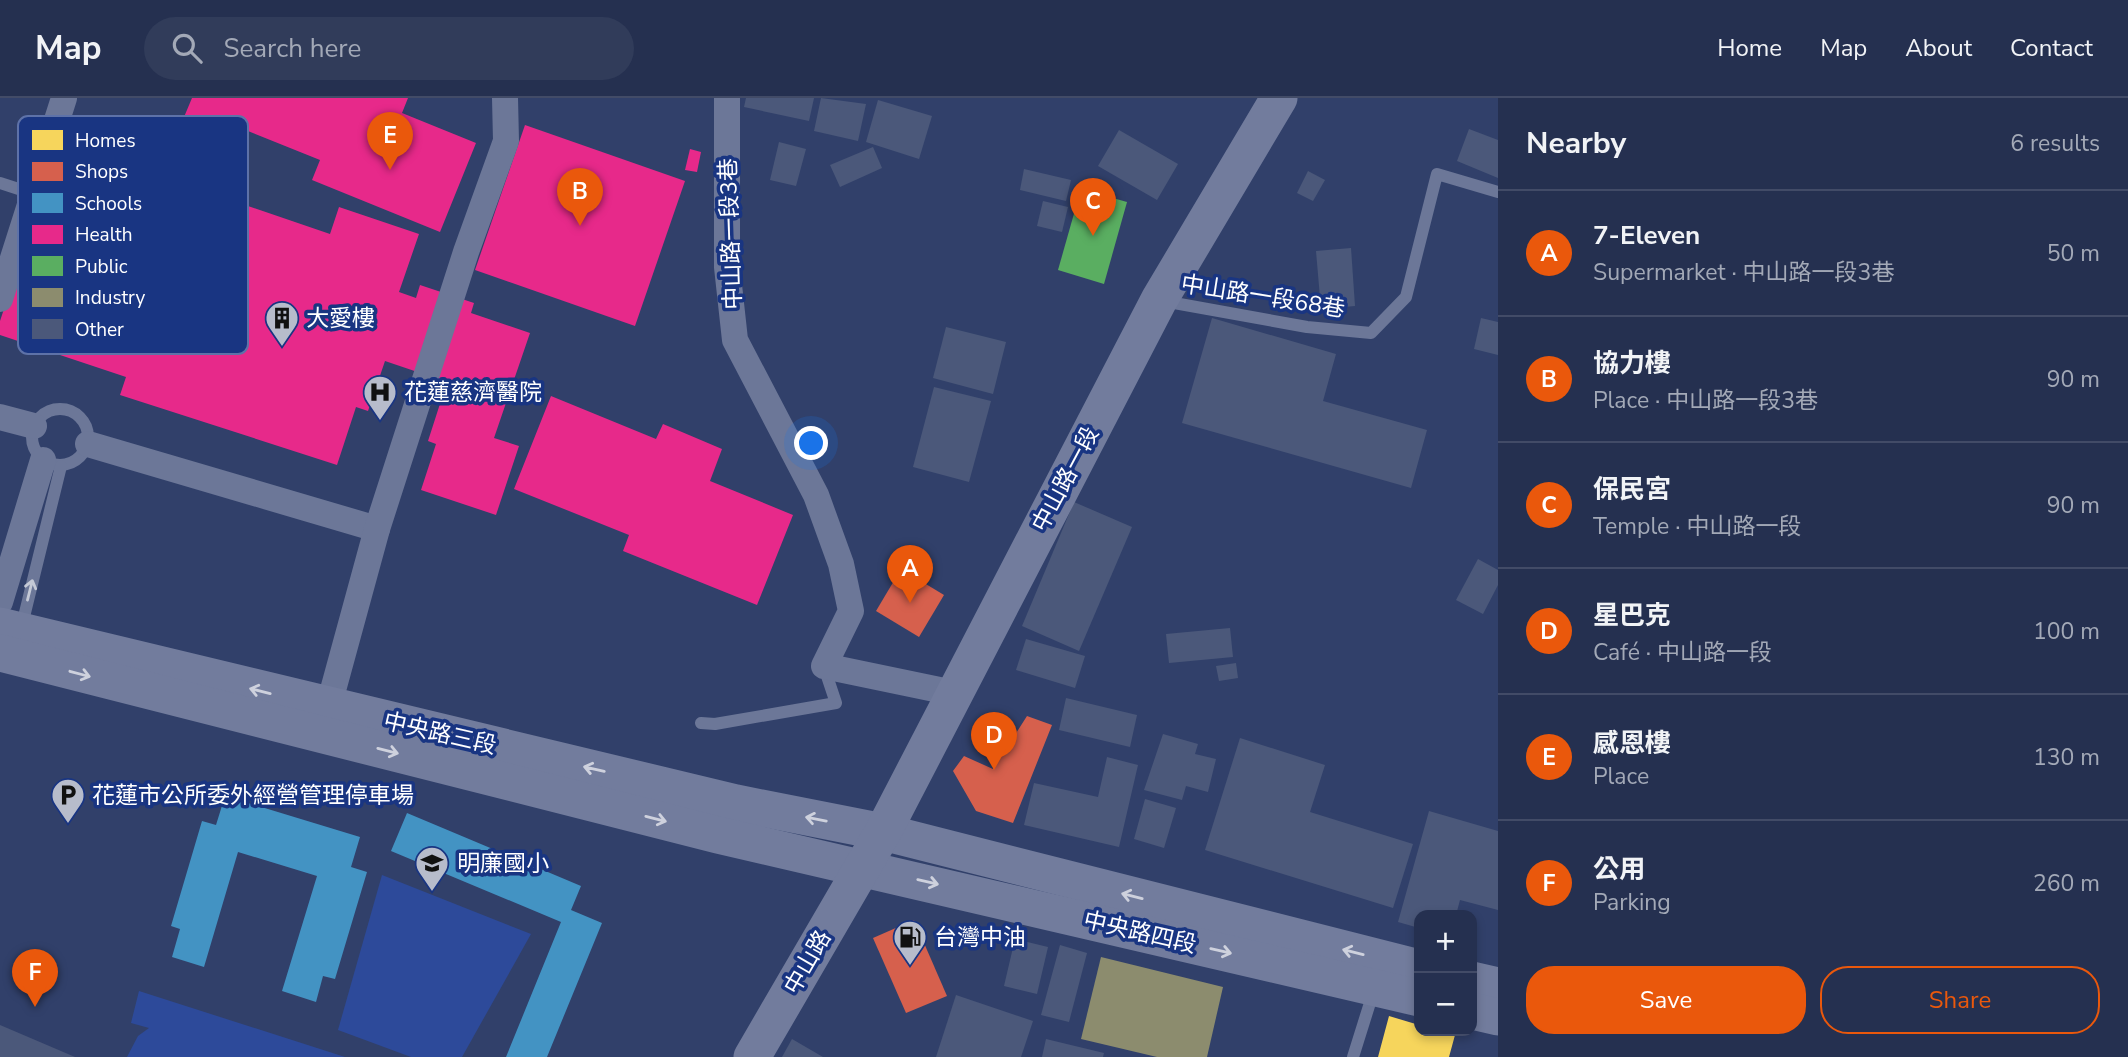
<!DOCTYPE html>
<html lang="en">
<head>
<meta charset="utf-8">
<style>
	body { margin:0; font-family:"Nunito Sans","Noto Sans TC",sans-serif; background:#313c5a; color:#f1f3f6 }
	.controls { position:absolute; right:21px; bottom:21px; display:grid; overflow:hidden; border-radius:14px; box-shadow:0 4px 10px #0003 }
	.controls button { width:63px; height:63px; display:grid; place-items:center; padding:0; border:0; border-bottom:2px solid #424b67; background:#253050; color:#f1f3f6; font:35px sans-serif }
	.you { position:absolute; left:812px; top:346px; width:24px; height:24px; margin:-18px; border:5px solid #fff; border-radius:50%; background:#1a73e8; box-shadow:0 0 0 10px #1a73e833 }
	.badge { display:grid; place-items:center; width:46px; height:46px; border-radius:50%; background:#ea580c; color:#fff; font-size:23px; font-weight:700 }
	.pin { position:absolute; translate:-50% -58px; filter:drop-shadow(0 2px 4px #0008) }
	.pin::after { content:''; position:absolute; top:37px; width:24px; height:21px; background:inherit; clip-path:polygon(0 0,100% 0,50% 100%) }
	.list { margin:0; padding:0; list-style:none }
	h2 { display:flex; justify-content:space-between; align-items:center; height:91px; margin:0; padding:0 28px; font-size:30px }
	h2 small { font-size:23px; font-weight:400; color:#a3a9b7 }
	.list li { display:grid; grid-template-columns:46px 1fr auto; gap:21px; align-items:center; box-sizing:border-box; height:126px; padding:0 28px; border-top:2px solid #424b67 }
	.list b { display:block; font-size:26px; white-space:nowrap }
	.list p { margin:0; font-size:23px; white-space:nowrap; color:#a3a9b7 }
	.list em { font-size:23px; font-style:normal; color:#a3a9b7 }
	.actions { display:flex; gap:14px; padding:21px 28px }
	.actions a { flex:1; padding:16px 0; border:2px solid #ea580c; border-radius:28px; text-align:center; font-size:24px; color:#ea580c }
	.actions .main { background:#ea580c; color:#fff }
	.icon { flex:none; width:38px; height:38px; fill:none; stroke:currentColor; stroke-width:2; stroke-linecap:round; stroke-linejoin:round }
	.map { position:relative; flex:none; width:1498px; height:959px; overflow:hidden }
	header { display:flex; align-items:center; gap:42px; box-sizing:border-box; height:98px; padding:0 35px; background:#253050; border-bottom:2px solid #424b67 }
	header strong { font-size:33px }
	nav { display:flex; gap:38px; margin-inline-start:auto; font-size:24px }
	.search { width:490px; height:63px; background:#313c5a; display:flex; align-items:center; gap:18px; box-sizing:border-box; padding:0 24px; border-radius:38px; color:#a3a9b7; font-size:26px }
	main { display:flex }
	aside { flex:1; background:#253050 }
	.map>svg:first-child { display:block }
</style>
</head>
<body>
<header>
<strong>Map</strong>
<div class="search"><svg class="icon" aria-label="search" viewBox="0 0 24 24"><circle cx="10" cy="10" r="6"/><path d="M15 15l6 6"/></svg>Search here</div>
<nav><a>Home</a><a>Map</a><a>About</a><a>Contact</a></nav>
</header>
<main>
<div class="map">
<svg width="1498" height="959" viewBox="0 0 1498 959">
	<rect width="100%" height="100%" fill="#31406a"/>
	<g fill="#2d4a9a">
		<polygon points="382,777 531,836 462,959 411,959 338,932"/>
		<polygon points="139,893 345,959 127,959 138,938 149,930 131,925"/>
	</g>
	<polygon fill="#f6d55c" points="1389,918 1419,927 1419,933 1439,933 1455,937 1449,959 1378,959"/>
	<g fill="#d6604d">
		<polygon points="901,471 944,497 919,539 876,513"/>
		<polygon points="1027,618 1052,627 1013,725 976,713 953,673 964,658 993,671"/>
		<polygon points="914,822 947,898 906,915 873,840"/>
	</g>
	<g fill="#4393c3">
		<polygon points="225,698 360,739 351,769 367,774 335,881 323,878 316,904 282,893 317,778 238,754 204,869 172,859 180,831 171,828 202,723 216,727"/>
		<polygon points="407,715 581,788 571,812 602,825 547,959 506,959 561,824 391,753"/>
	</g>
	<g fill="#e7298a">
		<polygon points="192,0 408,0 402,15 476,45 440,134 312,82 320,62 238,29 229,52 179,31"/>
		<polygon points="525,27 685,83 635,228 475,172"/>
		<polygon points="690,51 701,54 697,74 685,72"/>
		<polygon points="49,76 199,127 210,95 330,136 339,109 419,136 399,194 416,200 420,187 474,205 471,215 530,235 494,340 519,348 496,417 421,392 436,346 428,343 447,284 385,263 368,313 356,309 337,367 120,297 126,279 0,237 0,223"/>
		<polygon points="551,298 656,341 663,326 722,351 710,383 793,417 757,507 623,453 629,437 514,391"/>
	</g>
	<polygon fill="#5aae61" points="1081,91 1127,104 1104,186 1058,172"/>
	<polygon fill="#8c8c6e" points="1101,859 1223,889 1207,959 1157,959 1081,941"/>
	<g fill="#4b587a">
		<polygon points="746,0 814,0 809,23 744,9"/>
		<polygon points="821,0 866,6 858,43 814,33"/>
		<polygon points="878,2 932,18 919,61 866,44"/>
		<polygon points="1469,31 1498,42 1498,80 1457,63"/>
		<polygon points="1119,32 1178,66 1157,102 1098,68"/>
		<polygon points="779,44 806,51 796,88 770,82"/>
		<polygon points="873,49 882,70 840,89 830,67"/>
		<polygon points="1024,71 1071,82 1066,103 1020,92"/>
		<polygon points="1308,73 1325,82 1313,103 1297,95"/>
		<polygon points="1043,103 1068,109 1062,134 1037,128"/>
		<polygon points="1351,150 1355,208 1321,211 1316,153"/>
		<polygon points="1212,220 1336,256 1323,303 1427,332 1411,390 1182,325"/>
		<polygon points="1481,220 1498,224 1498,257 1474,251"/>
		<polygon points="946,229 1006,244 993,296 933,280"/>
		<polygon points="934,289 991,303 969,384 913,369"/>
		<polygon points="1074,404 1132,429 1079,553 1022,528"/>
		<polygon points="1478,461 1498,472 1498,487 1483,516 1456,502"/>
		<polygon points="1230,530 1233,559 1169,565 1166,536"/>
		<polygon points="1026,541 1085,558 1075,590 1016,572"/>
		<polygon points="1236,565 1238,580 1219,583 1216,568"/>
		<polygon points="1066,600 1137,617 1130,649 1059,632"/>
		<polygon points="1163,636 1198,646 1195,656 1216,661 1208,694 1186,688 1182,702 1144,692"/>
		<polygon points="1240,640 1325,667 1310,714 1413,746 1393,810 1205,752"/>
		<polygon points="1107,659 1138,667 1119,749 1024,727 1034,685 1098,699"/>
		<polygon points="1145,701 1176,710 1164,750 1134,741"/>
		<polygon points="1429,713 1498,733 1498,812 1460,802 1456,817 1419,817 1419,830 1398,824"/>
		<polygon points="1015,841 1048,849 1037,896 1004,888"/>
		<polygon points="1060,847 1087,855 1069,924 1041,917"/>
		<polygon points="956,897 1033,923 1021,959 936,959"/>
		<polygon points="0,927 75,959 0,959"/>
		<polygon points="792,941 823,959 782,959"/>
		<polygon points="1046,941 1104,955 1103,959 1042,959"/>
	</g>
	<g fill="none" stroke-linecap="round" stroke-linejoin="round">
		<g stroke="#6c7798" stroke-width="12">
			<polyline points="0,85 34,96"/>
			<polyline points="1163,203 1307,229 1371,235 1406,199 1437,76 1498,94"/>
			<circle cx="60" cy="339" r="28"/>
			<polyline points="21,531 61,368"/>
			<polyline points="701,625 715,626 836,605 824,569"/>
			<polyline points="1353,959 1374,892"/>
		</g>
		<g stroke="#6c7798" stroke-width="26">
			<polyline points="727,0 727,169 735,242 816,397 841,466 851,513 824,568 954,595"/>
			<polyline points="0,201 64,0"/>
			<polyline points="0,319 34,328"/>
			<polyline points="88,346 377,431"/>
			<polyline points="0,504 43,362"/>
			<polyline points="324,625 377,431 466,154 506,43 505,0"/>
		</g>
		<g stroke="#727c9d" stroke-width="37">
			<polyline points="0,528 736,705 883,734 1419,870"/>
			<polyline points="0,555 718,737 1419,900"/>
			<polyline points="1472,882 1498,888"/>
			<polyline points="1472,913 1498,919"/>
			<polyline points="752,959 883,734 1159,202 1279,0"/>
		</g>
	</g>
	<defs><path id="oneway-shaft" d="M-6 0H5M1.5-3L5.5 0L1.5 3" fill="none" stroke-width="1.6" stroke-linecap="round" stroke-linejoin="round" transform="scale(1.75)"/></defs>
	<use stroke="#c4c9d6" href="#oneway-shaft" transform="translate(30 492) rotate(-76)"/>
	<g stroke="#ced1dd">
		<use href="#oneway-shaft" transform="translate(80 576) rotate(15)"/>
		<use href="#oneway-shaft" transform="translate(260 593) rotate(-166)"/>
		<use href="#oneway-shaft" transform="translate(388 653) rotate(14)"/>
		<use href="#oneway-shaft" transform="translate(594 671) rotate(-167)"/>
		<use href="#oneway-shaft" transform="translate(656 721) rotate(14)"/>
		<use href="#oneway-shaft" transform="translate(816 721) rotate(-169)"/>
		<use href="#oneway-shaft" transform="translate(928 784) rotate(13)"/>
		<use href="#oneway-shaft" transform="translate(1132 798) rotate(-166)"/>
		<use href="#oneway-shaft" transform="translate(1221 853) rotate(13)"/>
		<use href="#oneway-shaft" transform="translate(1353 854) rotate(-166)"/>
	</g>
	<defs>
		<symbol id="building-pin" viewBox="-11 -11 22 30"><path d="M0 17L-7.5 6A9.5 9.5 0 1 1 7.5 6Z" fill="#b7bccb" stroke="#193582"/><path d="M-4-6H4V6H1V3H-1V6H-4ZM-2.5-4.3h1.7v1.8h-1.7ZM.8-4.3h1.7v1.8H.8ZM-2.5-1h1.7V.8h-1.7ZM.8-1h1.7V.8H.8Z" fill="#111"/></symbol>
		<symbol id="hospital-pin" viewBox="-11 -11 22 30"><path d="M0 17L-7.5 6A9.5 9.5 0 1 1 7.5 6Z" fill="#b7bccb" stroke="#193582"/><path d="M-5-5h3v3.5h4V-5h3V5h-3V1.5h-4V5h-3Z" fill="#111"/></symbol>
		<symbol id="parking-pin" viewBox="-11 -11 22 30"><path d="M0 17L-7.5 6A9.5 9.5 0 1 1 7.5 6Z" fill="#b7bccb" stroke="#193582"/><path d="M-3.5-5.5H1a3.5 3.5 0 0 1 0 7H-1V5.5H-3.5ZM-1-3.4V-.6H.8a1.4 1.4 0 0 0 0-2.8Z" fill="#111"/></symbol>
		<symbol id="school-pin" viewBox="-11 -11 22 30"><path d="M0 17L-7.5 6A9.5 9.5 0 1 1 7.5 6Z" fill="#b7bccb" stroke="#193582"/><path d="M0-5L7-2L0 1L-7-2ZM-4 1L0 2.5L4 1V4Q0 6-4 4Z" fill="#111"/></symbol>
		<symbol id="fuel-pin" viewBox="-11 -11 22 30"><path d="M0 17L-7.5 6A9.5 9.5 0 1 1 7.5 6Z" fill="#b7bccb" stroke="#193582"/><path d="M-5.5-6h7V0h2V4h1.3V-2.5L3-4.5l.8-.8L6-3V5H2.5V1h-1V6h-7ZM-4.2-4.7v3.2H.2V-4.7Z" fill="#111"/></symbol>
	</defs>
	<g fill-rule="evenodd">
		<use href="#building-pin" x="263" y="201" width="38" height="52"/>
		<use href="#hospital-pin" x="361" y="275" width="38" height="52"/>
		<use href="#parking-pin" x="49" y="678" width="38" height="52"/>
		<use href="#school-pin" x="413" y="746" width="38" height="52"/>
		<use href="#fuel-pin" x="891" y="820" width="38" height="52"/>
	</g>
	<g text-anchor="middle" stroke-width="7" stroke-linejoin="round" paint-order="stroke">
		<g font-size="23" fill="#fff" stroke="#193582">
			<text transform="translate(730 136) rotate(-92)" y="8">中山路一段3巷</text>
			<text transform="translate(1263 198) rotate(9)" y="8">中山路一段68巷</text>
			<text transform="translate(1065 381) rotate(-62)" y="8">中山路一段</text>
			<text transform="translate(440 635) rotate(13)" y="8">中央路三段</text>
			<text transform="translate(1140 834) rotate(13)" y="8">中央路四段</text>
			<text transform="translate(807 864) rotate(-60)" y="8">中山路</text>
		</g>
		<g font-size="23" fill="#fff" stroke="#193582" text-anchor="start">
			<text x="306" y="228">大愛樓</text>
			<text x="404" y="302">花蓮慈濟醫院</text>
			<text x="92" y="705">花蓮市公所委外經營管理停車場</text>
			<text x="457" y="773">明廉國小</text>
			<text x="934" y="847">台灣中油</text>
		</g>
	</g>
	<rect x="18" y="18" width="230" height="238" rx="10" fill="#193582" stroke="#5e72a8" stroke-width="2"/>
	<rect x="32" y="32" width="31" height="20" fill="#f6d55c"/>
	<rect x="32" y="64" width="31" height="19" fill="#d6604d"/>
	<rect x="32" y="95" width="31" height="20" fill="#4393c3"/>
	<rect x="32" y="127" width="31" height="19" fill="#e7298a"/>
	<rect x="32" y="158" width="31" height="20" fill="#5aae61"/>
	<rect x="32" y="190" width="31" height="19" fill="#8c8c6e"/>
	<rect x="32" y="221" width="31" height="20" fill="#4b587a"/>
	<g font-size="19" fill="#fff">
		<text x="75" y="49">Homes</text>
		<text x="75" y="80">Shops</text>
		<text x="75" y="112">Schools</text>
		<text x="75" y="143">Health</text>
		<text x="75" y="175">Public</text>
		<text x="75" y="206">Industry</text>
		<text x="75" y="238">Other</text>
	</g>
</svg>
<div class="controls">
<button>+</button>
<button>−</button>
</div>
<div class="you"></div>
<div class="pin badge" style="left:910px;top:505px">A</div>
<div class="pin badge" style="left:580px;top:128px">B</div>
<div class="pin badge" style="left:1093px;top:138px">C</div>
<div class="pin badge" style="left:994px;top:672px">D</div>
<div class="pin badge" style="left:390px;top:72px">E</div>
<div class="pin badge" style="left:35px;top:909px">F</div>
</div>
<aside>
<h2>Nearby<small>6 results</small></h2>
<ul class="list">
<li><span class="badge">A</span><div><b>7-Eleven</b><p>Supermarket · 中山路一段3巷</p></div><em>50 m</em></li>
<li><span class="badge">B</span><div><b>協力樓</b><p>Place · 中山路一段3巷</p></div><em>90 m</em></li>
<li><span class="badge">C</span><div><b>保民宮</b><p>Temple · 中山路一段</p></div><em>90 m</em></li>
<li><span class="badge">D</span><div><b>星巴克</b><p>Café · 中山路一段</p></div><em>100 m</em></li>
<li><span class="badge">E</span><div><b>感恩樓</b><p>Place</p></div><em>130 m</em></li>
<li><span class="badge">F</span><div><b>公用</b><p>Parking</p></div><em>260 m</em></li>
</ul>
<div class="actions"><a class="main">Save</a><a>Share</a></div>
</aside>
</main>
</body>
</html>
